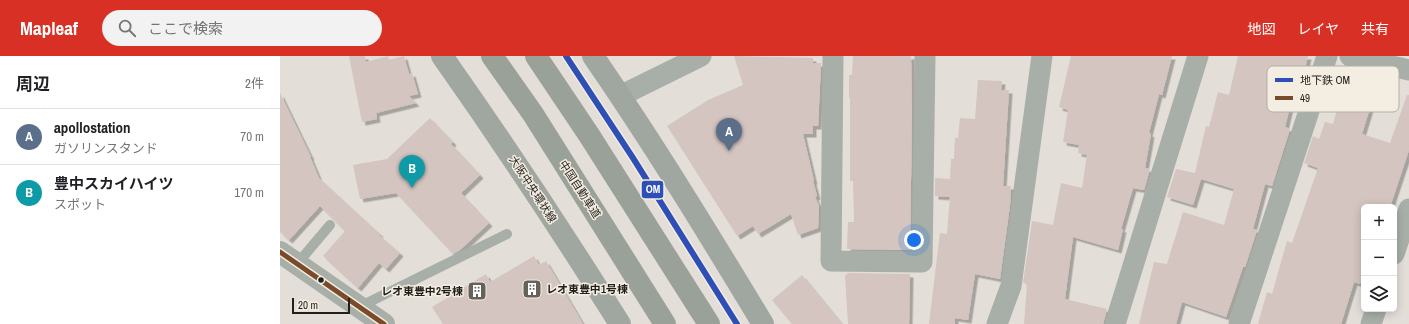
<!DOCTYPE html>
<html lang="ja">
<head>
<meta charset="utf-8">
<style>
	body { margin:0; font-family:"Archivo Narrow","Noto Sans JP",sans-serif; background:#f2f2f2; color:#202124 }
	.controls { position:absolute; right:12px; bottom:12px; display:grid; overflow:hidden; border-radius:6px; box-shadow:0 2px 10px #0003 }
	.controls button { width:36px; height:36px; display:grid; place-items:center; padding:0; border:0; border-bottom:1px solid #e0e0e0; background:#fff; color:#202124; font:20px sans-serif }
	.scale { position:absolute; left:12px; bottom:10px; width:58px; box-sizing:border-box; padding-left:4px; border:2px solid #211f1b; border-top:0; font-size:11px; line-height:14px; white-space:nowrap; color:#211f1b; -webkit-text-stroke:3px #f4ede2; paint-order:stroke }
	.you { position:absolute; left:634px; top:184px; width:14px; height:14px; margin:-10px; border:3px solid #fff; border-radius:50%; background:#1a73e8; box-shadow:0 0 0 6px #1a73e833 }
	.badge { display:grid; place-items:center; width:26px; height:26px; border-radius:50%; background:#d93025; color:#fff; font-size:13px; font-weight:700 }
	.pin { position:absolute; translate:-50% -33px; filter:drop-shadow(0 1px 2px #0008) }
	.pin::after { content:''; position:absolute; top:21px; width:14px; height:12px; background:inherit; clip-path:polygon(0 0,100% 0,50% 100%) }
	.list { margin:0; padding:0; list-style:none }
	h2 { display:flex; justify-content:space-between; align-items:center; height:52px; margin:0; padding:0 16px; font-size:17px }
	h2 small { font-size:13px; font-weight:400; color:#757577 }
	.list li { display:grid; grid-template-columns:26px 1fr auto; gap:12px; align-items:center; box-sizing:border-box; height:56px; padding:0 16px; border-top:1px solid #e0e0e0 }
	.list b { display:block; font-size:15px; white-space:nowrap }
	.list p { margin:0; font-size:13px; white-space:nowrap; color:#757577 }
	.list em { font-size:13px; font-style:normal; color:#757577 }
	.icon { flex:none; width:22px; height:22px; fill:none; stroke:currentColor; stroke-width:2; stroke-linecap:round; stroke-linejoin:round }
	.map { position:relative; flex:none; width:1129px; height:268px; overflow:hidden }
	header { display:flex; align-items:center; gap:24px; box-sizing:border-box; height:56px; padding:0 20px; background:#d93025; color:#fff }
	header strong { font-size:19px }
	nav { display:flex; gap:22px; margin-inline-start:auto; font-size:14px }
	.search { width:280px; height:36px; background:#f2f2f2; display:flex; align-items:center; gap:10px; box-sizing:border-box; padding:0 14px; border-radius:22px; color:#757577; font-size:15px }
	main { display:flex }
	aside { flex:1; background:#fff }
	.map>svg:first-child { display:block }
</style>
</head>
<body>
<header>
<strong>Mapleaf</strong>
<div class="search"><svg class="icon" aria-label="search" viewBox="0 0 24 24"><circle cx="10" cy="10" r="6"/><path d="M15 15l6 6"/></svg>ここで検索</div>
<nav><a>地図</a><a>レイヤ</a><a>共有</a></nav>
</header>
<main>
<aside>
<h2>周辺<small>2件</small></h2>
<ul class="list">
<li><span class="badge" style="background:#5c6f8a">A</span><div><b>apollostation</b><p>ガソリンスタンド</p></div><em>70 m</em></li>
<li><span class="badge" style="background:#0f9aa8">B</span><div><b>豊中スカイハイツ</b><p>スポット</p></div><em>170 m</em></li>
</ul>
</aside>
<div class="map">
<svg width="1129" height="268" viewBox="0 0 1129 268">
	<defs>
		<filter id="shadow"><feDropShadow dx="3.5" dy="3.5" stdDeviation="0" flood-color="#0004"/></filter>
	</defs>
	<rect width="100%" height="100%" fill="#e3ded8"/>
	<g fill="#d4c5c0" filter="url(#shadow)">
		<polygon points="69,0 85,0 86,6 108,0 109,4 124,0 129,18 132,17 138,38 129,40 136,47 96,57 97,63 82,66"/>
		<polygon points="454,0 533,2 533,7 541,7 538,70 533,70 533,78 523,78 534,125 533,125 537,140 535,141 539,150 538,172 518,179 511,158 478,178 473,170 457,180 387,70 428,44 463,29"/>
		<polygon points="573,0 631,0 632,54 630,194 567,193 568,166 574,166 573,125 570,125 570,42 569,42 569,19 572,19"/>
		<polygon points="791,0 892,0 882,39 879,38 869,77 871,78 865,112 870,113 864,134 853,132 841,173 843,173 838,194 793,181 785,243 827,253 823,268 744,268 747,228 743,227 752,165 773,169 781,127 802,132 807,99 798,97 799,89 783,86 788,54 779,51"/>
		<polygon points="958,0 1028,0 1022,25 1017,23 1005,71 1010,73 992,130 985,128 973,173 977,174 965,211 963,211 946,261 902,246 896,268 859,268 874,206 887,208 903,156 944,169 954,133 921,123 913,149 887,141 896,113 915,117 926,70 929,71 938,36 949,39"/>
		<polygon points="1069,12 1086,16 1083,25 1090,27 1086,40 1093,42 1082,78 1110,87 1127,39 1129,39 1129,94 1110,151 1084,151 1084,213 1080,228 1074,226 1061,268 978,268 987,236 992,238 1007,185 1012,187 1038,112 1024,107 1033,80 1039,83 1045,66 1053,68"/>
		<polygon points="698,24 722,25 721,34 729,34 723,130 731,130 730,149 720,223 695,218 688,264 675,262 675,268 649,268 660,177 667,178 670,141 655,140 655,122 670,123 671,103 674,103 675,82 678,82 680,62 695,63"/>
		<polygon points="0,37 31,101 30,101 39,122 100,178 99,179 120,197 106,213 99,207 78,232 43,200 65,175 40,150 9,184 0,176"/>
		<polygon points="150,62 173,86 171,88 200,119 181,137 209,167 180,194 173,198 116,137 80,143 73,109 107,103"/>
		<polygon points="254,200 259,209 266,205 303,268 163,268 152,251 206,218 210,226"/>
		<polygon points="567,217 630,218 629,268 568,268 565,219 567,219"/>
		<polygon points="522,219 562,268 512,268 492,244"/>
	</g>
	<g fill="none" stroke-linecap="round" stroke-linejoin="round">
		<g stroke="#a8aea8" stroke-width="10">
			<polyline points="17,208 50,169"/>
			<polyline points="79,251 227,178"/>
		</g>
		<g stroke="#a8aea8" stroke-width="21">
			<polyline points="553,0 551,205 642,206 645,0"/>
			<polyline points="1070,0 1129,14"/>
			<polyline points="340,40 421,0"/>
			<polyline points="1114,198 1129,153"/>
			<polyline points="717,268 731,230 762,0"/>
			<polyline points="835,268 918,0"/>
			<polyline points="959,268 1047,0"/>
			<polyline points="1091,268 1096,253"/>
		</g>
		<polyline stroke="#a8aea8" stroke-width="22" points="0,196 104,268"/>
		<g stroke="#a0a7a0" stroke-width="22">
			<path d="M162,0C224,88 283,177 340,268"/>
			<path d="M313,0C373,87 428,177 483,268"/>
		</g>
		<g stroke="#99a199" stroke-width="22">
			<polyline points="212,0 253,58 385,268"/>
			<polyline points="256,0 309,79 429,268"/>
		</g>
		<defs>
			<polyline id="bus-1" points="0,196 104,268"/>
		</defs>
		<use href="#bus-1" stroke="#f4ede2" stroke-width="8"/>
		<use href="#bus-1" stroke="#7a4b2a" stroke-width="5"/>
		<defs>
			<polyline id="metro-1" points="286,0 353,102 457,268"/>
		</defs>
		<use href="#metro-1" stroke="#f4ede2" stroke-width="9"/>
		<use href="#metro-1" stroke="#2e4fb5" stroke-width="6"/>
	</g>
	<defs>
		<symbol id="building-square" viewBox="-11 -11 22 22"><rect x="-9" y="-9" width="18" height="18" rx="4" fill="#65625d" stroke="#f4ede2"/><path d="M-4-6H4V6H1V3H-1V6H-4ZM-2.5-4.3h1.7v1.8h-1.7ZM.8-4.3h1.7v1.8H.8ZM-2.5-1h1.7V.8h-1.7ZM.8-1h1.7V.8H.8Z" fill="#fff"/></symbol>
	</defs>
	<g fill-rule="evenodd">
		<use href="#building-square" x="241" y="222" width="22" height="22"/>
		<use href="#building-square" x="186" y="224" width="22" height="22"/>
	</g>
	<circle fill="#211f1b" stroke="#f4ede2" stroke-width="1.5" cx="41" cy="224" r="3.5"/>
	<g text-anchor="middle" stroke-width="3" stroke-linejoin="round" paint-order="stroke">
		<g font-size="11" fill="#211f1b" stroke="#f4ede2">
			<text transform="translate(253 133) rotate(57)" y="4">大阪中央環状線</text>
			<text transform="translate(300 133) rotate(57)" y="4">中国自動車道</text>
		</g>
		<g font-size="11" font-weight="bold" fill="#211f1b" stroke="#f4ede2" text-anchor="start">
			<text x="266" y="237">レオ東豊中1号棟</text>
			<text x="183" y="239" text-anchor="end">レオ東豊中2号棟</text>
		</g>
	</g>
	<rect x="987" y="10" width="132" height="46" rx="6" fill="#f4ede2" stroke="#b5afa6" stroke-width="1"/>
	<rect x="995" y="22" width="18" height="4" fill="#2e4fb5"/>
	<rect x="995" y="40" width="18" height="4" fill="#7a4b2a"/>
	<g font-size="11" fill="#211f1b">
		<text x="1020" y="28">地下鉄 OM</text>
		<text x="1020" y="46">49</text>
	</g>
	<rect stroke="#f4ede2" stroke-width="1.5" x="361" y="124" width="23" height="19" rx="4" fill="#2e4fb5"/>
	<g font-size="11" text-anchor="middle" font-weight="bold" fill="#fff">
		<text x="373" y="137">OM</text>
	</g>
</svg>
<div class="controls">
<button>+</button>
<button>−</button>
<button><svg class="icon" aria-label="layers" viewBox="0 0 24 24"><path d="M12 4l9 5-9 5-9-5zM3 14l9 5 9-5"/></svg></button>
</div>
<div class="scale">20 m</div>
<div class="you"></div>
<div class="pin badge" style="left:449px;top:95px;background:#5c6f8a">A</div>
<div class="pin badge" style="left:132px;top:132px;background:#0f9aa8">B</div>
</div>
</main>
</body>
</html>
